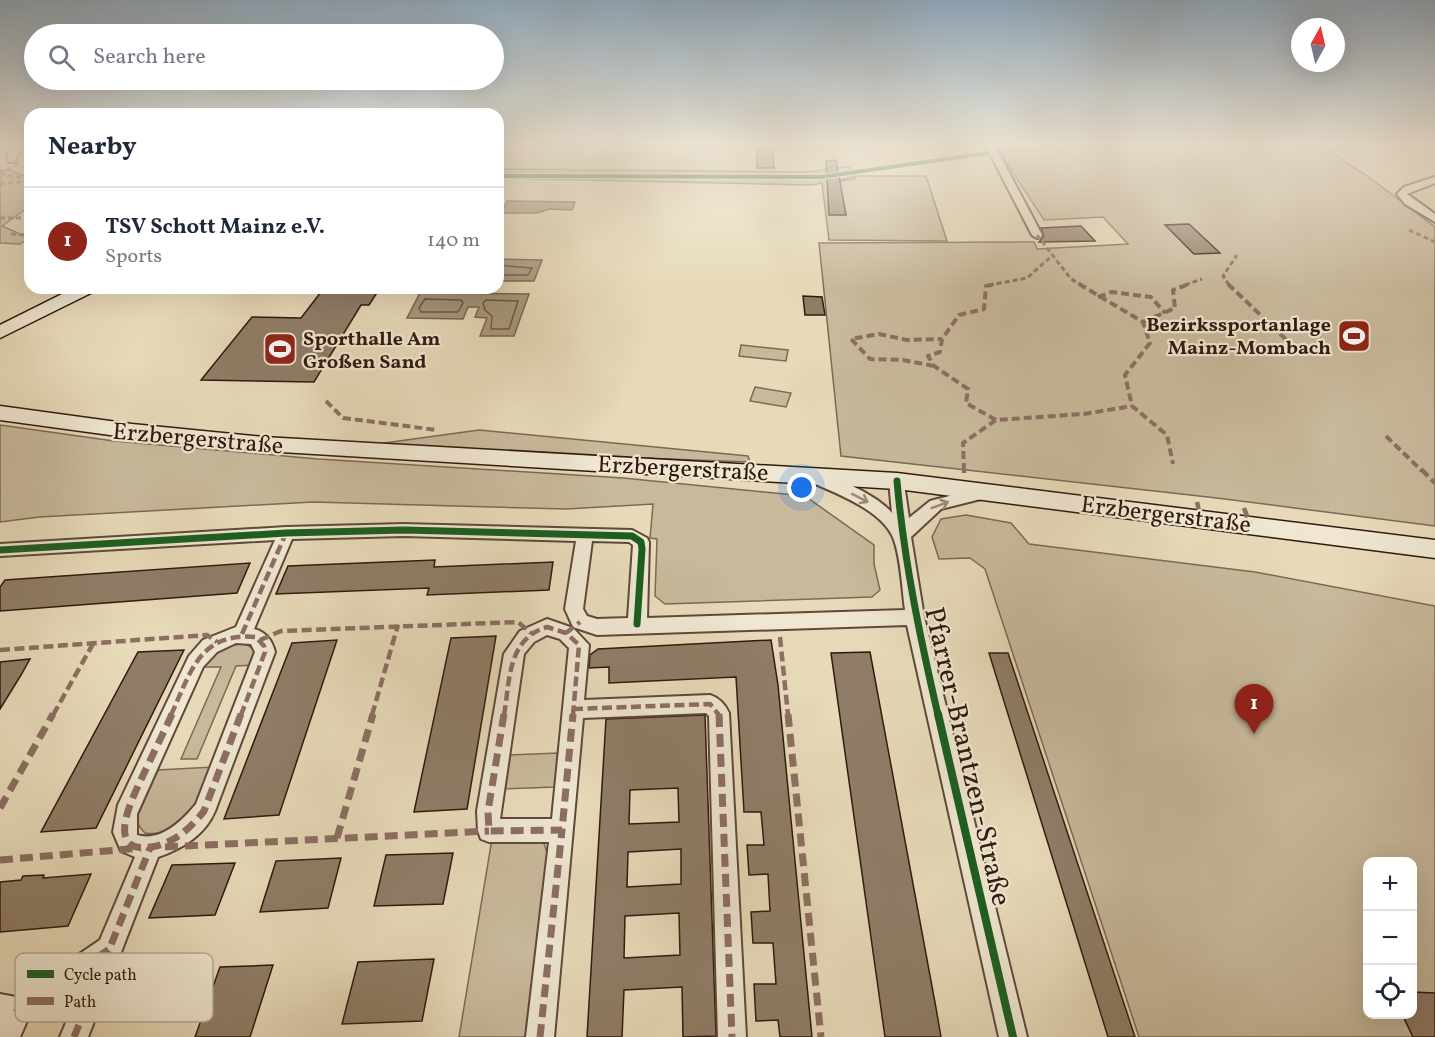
<!DOCTYPE html>
<html lang="en">
<head>
<meta charset="utf-8">
<style>
	body { margin:0; font-family:Vollkorn,serif; background:#f6f6f7; color:#1f2937 }
	.controls { position:absolute; right:18px; bottom:18px; display:grid; overflow:hidden; border-radius:12px; box-shadow:0 6px 24px #0002 }
	.controls button { width:54px; height:54px; display:grid; place-items:center; padding:0; border:0; border-bottom:2px solid #e0e1e3; background:#fff; color:#1f2937; font:30px sans-serif }
	.compass { position:absolute; left:1291px; top:18px; width:54px; height:54px; border-radius:50%; background:#fff; box-shadow:0 6px 24px #0002; rotate:8deg }
	.you { position:absolute; left:802px; top:488px; width:21px; height:21px; margin:-15px; border:4px solid #fff; border-radius:50%; background:#1a73e8; box-shadow:0 0 0 9px #1a73e833 }
	.badge { display:grid; place-items:center; width:39px; height:39px; border-radius:50%; background:#8f2418; color:#fff; font-size:20px; font-weight:700 }
	.pin { position:absolute; translate:-50% -50px; filter:drop-shadow(0 2px 3px #0008) }
	.pin::after { content:''; position:absolute; top:32px; width:21px; height:18px; background:inherit; clip-path:polygon(0 0,100% 0,50% 100%) }
	.list { margin:0; padding:0; list-style:none }
	h2 { display:flex; justify-content:space-between; align-items:center; height:78px; margin:0; padding:0 24px; font-size:26px }
	h2 small { font-size:20px; font-weight:400; color:#747a83 }
	.list li { display:grid; grid-template-columns:39px 1fr auto; gap:18px; align-items:center; box-sizing:border-box; height:108px; padding:0 24px; border-top:2px solid #e0e1e3 }
	.list b { display:block; font-size:22px; white-space:nowrap }
	.list p { margin:0; font-size:20px; white-space:nowrap; color:#747a83 }
	.list em { font-size:20px; font-style:normal; color:#747a83 }
	.icon { flex:none; width:33px; height:33px; fill:none; stroke:currentColor; stroke-width:2; stroke-linecap:round; stroke-linejoin:round }
	.map { position:relative; flex:none; width:1435px; height:1037px; overflow:hidden }
	.search { position:absolute; background:#fff; box-shadow:0 6px 24px #0002; left:24px; top:24px; width:480px; height:66px; display:flex; align-items:center; gap:15px; box-sizing:border-box; padding:0 21px; border-radius:33px; color:#747a83; font-size:22px }
	.panel { position:absolute; background:#fff; box-shadow:0 6px 24px #0002; left:24px; top:108px; width:480px; height:186px; border-radius:18px }
	.map>svg:first-child { display:block }
</style>
</head>
<body>
<div class="map">
<svg width="1435" height="1037" viewBox="0 0 1435 1037">
	<rect width="100%" height="100%" fill="#e7dab9"/>
	<filter id="stains"><feTurbulence type="fractalNoise" baseFrequency=".00333" numOctaves="4"/><feColorMatrix values="0 0 0 0 .2 0 0 0 0 .09 0 0 0 0 .02 0 0 0 .5 -.17"/></filter>
	<radialGradient id="worn" r=".72"><stop offset=".6" stop-color="#630" stop-opacity="0"/><stop offset="1" stop-color="#630" stop-opacity=".3"/></radialGradient>
	<g fill="#c8b99c" stroke="#7c6956" stroke-width="1.5" fill-rule="evenodd">
		<polygon points="1027,144 1379,144 1328,151 1366,175 1435,227 1435,526 1217,498 841,456 819,243 1034,242 1037,249 1128,244 1103,217 1044,220 997,148"/>
		<polygon points="850,166 853,177 828,183 855,179 855,176 926,176 947,241 829,240 822,183 812,185 498,178 498,169 807,172"/>
		<polygon points="0,170 9,170 30,178 30,206 2,226 29,238 20,244 0,243"/>
		<polygon points="741,345 788,350 786,361 739,356"/>
		<polygon points="755,387 791,393 786,407 750,401"/>
		<polygon points="0,425 114,441 318,459 623,478 805,496 874,545 874,564 880,590 872,597 665,604 655,596 657,539 650,538 653,504 566,509 313,502 39,517 0,522"/>
		<polygon points="479,430 748,456 750,462 559,455 377,444"/>
		<path d="M966,515L1011,523L1029,544L1255,572L1435,606V1037H1139L985,569L970,558L939,559L932,537L941,519ZM1368,862H1412V1014H1368Z"/>
		<path d="M245,644L256,650L254,665L236,666L197,759H181L221,667H203C212,651 227,644 245,644Z"/>
		<polygon points="559,753 555,787 500,789 505,755"/>
		<path d="M213,767C200,798 186,839 145,833C139,827 136,822 138,815L158,770Z"/>
		<polygon points="542,838 548,855 529,1037 459,1037 492,839"/>
	</g>
	<g fill="#a9987f" stroke="#796552" stroke-width="1.5">
		<polygon points="507,201 575,202 572,210 550,209 537,213 501,213"/>
		<polygon points="498,259 542,260 534,281 498,281"/>
		<polygon points="420,293 529,294 514,336 480,336 487,318 475,317 479,307 468,307 463,319 407,318"/>
	</g>
	<g fill="none" stroke-linecap="round" stroke-linejoin="round">
		<g stroke="#6c5847" stroke-width="1.5">
			<polyline points="498,265 532,268 528,275 498,275"/>
			<polygon points="425,299 461,300 463,303 458,312 421,312 419,308"/>
			<polygon points="486,300 518,301 509,329 491,329 492,316 485,310 483,303"/>
		</g>
	</g>
	<g fill="#8f7d67" stroke="#30190f" stroke-width="1.5" fill-rule="evenodd">
		<polygon points="757,148 772,148 774,168 757,168"/>
		<polygon points="836,160 846,215 829,215 826,161"/>
		<polygon points="1189,224 1220,253 1194,254 1165,225"/>
		<polygon points="1081,226 1095,241 1039,242 1044,236 1041,228"/>
		<polygon points="324,288 380,288 369,305 361,305 314,382 201,380 252,317 301,318"/>
		<polygon points="803,296 822,297 825,315 805,315"/>
		<polygon points="435,560 434,567 553,562 549,590 427,595 429,588 276,594 288,566"/>
		<polygon points="250,563 237,593 0,611 0,587 5,580"/>
		<polygon points="496,636 467,809 414,812 451,638"/>
		<polygon points="337,640 279,815 224,819 292,643"/>
		<polygon points="771,640 778,685 812,1037 780,1037 778,1020 756,1021 754,984 776,984 773,943 753,943 751,912 770,911 768,874 749,875 747,845 764,845 761,812 744,812 736,677 609,683 609,667 589,668 590,655 598,649"/>
		<polygon points="184,650 96,828 41,832 138,652"/>
		<polygon points="870,652 936,1008 941,1037 885,1037 831,653"/>
		<polygon points="989,653 1008,653 1135,1037 1108,1037"/>
		<polygon points="30,659 21,675 0,709 0,662"/>
		<path d="M705,715L716,1036L683,1037L682,987L624,990L622,1037H587L606,719ZM678,788L679,822L629,824L630,790ZM681,849V884L627,887L628,852ZM679,913L680,955L624,958L625,916Z"/>
		<polygon points="453,853 443,904 374,906 386,855"/>
		<polygon points="341,858 328,908 260,912 276,861"/>
		<polygon points="235,863 215,915 149,918 172,865"/>
		<polygon points="91,874 68,926 0,932 0,882 21,880 23,876 44,875 43,878"/>
		<polygon points="434,959 422,1021 342,1024 358,962"/>
		<polygon points="273,965 250,1037 195,1037 220,967"/>
		<polygon points="1413,992 1435,993 1435,1037 1413,1037 1402,1014 1413,1014"/>
	</g>
	<g fill="none" stroke-linecap="round" stroke-linejoin="round">
		<defs>
			<g id="street">
				<polygon points="19,144 29,144 17,156 15,162 9,162 7,155"/>
				<polygon points="985,144 994,144 1042,235 1041,237 1037,238 1032,235"/>
				<polygon points="1435,177 1435,183 1407,194 1435,214 1435,222 1405,204 1397,194 1404,187"/>
				<path d="M812,471C835,477 876,494 892,513L889,481L891,477H903L909,518L930,501L987,486L993,488L995,492L993,496L941,509L911,537L924,617L1027,1037H999L907,625L597,635L573,627L565,609L576,541L404,536L292,539L254,629C266,632 272,640 275,652L215,811C205,835 182,849 158,857L88,1037H60L83,982L27,1021L20,1037H0V994L16,997L100,940L135,857L121,851L113,832L118,805L189,656L203,640L236,627L275,540L0,556V544L286,527L404,524L632,530L647,538L649,542L647,618L905,610C902,589 901,559 894,540C884,510 833,492 806,480L804,476L806,472ZM592,541L629,542L633,545L628,618L597,619L587,616L583,609ZM236,643L251,644L255,652L196,804C182,821 161,842 137,835V814L203,667L217,652Z"/>
				<path d="M547,619L573,628L589,645L584,700L710,695C719,698 725,704 729,713L746,1037H718L709,716L706,713L583,718L554,1037H526L549,842H489L481,839L478,831L477,811L504,654L520,631ZM547,635L560,639L569,648L552,819H500L524,654L534,642Z"/>
			</g>
			<g id="secondary">
				<polygon points="74,288 96,288 93,292 0,338 0,325"/>
				<polygon points="0,406 132,424 264,437 897,473 1435,540 1435,558 897,489 264,451 132,438 0,420"/>
			</g>
		</defs>
		<use href="#street" stroke="#5e493a" stroke-width="4"/>
		<use href="#secondary" stroke="#30190f" stroke-width="3"/>
		<use href="#street" fill="#efe7d2" fill-rule="evenodd"/>
		<use href="#secondary" fill="#efe7d2" fill-rule="evenodd"/>
		<g stroke="#8d6e63" stroke-width="3" stroke-dasharray="5 3" stroke-linecap="butt">
			<polyline points="0,174 20,163 12,160"/>
			<polyline points="0,174 30,179"/>
			<polyline points="0,184 27,181"/>
			<polyline points="0,218 29,218"/>
			<polyline points="1409,230 1435,242"/>
			<polyline points="11,234 30,235"/>
			<polyline points="1037,235 1071,279 1082,285"/>
			<polyline points="989,285 1027,278 1053,255"/>
			<polyline points="1185,285 1202,279"/>
			<polyline points="1229,285 1223,276 1237,255"/>
		</g>
		<g stroke="#8d6e63" stroke-width="4" stroke-dasharray="8 4" stroke-linecap="butt">
			<polyline points="1079,284 1143,322 1150,343 1125,375 1132,406 1167,435 1173,464"/>
			<polyline points="1228,284 1294,347"/>
			<polyline points="1098,297 1112,292 1151,297 1165,313"/>
			<polyline points="1143,322 1175,308 1173,290 1189,284"/>
			<polyline points="934,366 903,360 870,359 851,339 879,334 907,340 942,339"/>
			<polyline points="326,401 343,418 437,430"/>
			<polyline points="996,420 966,403 968,389 934,366 928,356 940,352 942,339 959,315 984,309 986,286 997,284"/>
			<polyline points="1386,436 1422,471"/>
			<polyline points="964,471 963,443 996,420 1084,414 1132,406"/>
		</g>
		<g stroke="#8d6e63" stroke-width="4.5" stroke-dasharray="10 4.5" stroke-linecap="butt">
			<polyline points="964,469 964,473"/>
			<polyline points="1421,469 1435,483"/>
			<polyline points="1197,502 1201,520"/>
			<polyline points="1244,508 1250,524"/>
			<polyline points="566,633 580,622"/>
			<polyline points="242,634 286,533"/>
			<polyline points="780,637 788,715"/>
			<polyline points="260,640 281,631 518,622 531,633"/>
			<polyline points="0,650 207,635 217,642"/>
			<polyline points="573,709 710,704 719,715"/>
			<polyline points="53,715 94,642"/>
			<path d="M171,715C191,672 199,632 256,637L264,646L265,652L241,715"/>
			<polyline points="372,715 398,625"/>
			<path d="M504,715C510,681 507,639 547,627L566,633L579,645L573,715"/>
		</g>
		<g stroke="#8d6e63" stroke-width="7" stroke-dasharray="13 7" stroke-linecap="butt">
			<path d="M172,714C164,732 155,750 146,769C137,789 100,855 151,847C173,844 191,828 204,811L241,714"/>
			<polyline points="504,714 488,811 489,831 562,830 573,714"/>
			<polyline points="719,714 732,1037"/>
			<polyline points="788,714 821,1037"/>
			<polyline points="0,808 53,714"/>
			<polyline points="337,838 373,714"/>
			<polyline points="165,847 489,831"/>
			<polyline points="0,860 141,848"/>
			<polyline points="15,1013 111,948"/>
			<polyline points="74,1037 150,848"/>
			<polyline points="540,1037 562,830"/>
		</g>
		<defs>
			<polyline id="cycleway-far2" points="498,176 821,177 988,153"/>
			<g id="cycleway-far1">
				<path d="M897,481C904,561 920,637 938,715"/>
				<polyline points="0,550 286,533 404,530 632,536 641,542 642,549 637,624"/>
			</g>
			<polyline id="cycleway" points="938,714 1013,1037"/>
		</defs>
		<use href="#cycleway-far2" stroke="#efe7d2" stroke-width="6"/>
		<use href="#cycleway-far1" stroke="#efe7d2" stroke-width="10"/>
		<use href="#cycleway" stroke="#efe7d2" stroke-width="12"/>
		<use href="#cycleway-far2" stroke="#1b5e20" stroke-width="4"/>
		<use href="#cycleway-far1" stroke="#1b5e20" stroke-width="7"/>
		<use href="#cycleway" stroke="#1b5e20" stroke-width="8"/>
	</g>
	<defs><path id="oneway-shaft" d="M-6 0H5M1.5-3L5.5 0L1.5 3" fill="none" stroke-width="1.6" stroke-linecap="round" stroke-linejoin="round" transform="scale(1.5)"/></defs>
	<g stroke="#998a7a">
		<use href="#oneway-shaft" transform="translate(860 498) rotate(27)"/>
		<use href="#oneway-shaft" transform="translate(940 505) rotate(-20)"/>
	</g>
	<linearGradient id="sky" x2="0" y2="1"><stop stop-color="#8fa9be"/><stop offset="0.5" stop-color="#f4eee0"/><stop offset="1" stop-color="#f4eee0" stop-opacity="0"/></linearGradient>
	<rect width="1435" height="289" fill="url(#sky)"/>
	<defs>
		<symbol id="stadium-square" viewBox="-11 -11 22 22"><rect x="-9" y="-9" width="18" height="18" rx="4" fill="#8f2418" stroke="#efe7d2"/><path d="M0-5a6.5 5 0 1 0 0 10a6.5 5 0 1 0 0-10ZM-3.5-1.8h7v3.6h-7Z" fill="#fff"/></symbol>
	</defs>
	<g fill-rule="evenodd">
		<use href="#stadium-square" x="1335" y="317" width="38" height="38"/>
		<use href="#stadium-square" x="261" y="330" width="38" height="38"/>
	</g>
	<g text-anchor="middle" stroke-width="4.5" stroke-linejoin="round" paint-order="stroke">
		<g font-size="20" font-weight="bold" fill="#30190f" stroke="#efe7d2" text-anchor="end">
			<text x="1331" y="331">Bezirkssportanlage<tspan x="1331" dy="23">Mainz-Mombach</tspan></text>
			<text x="303" y="345" text-anchor="start">Sporthalle Am<tspan x="303" dy="23">Großen Sand</tspan></text>
		</g>
		<g font-size="24" fill="#30190f" stroke="#efe7d2">
			<text transform="translate(198 438) rotate(5)" y="8">Erzbergerstraße</text>
			<text transform="translate(683 468) rotate(3)" y="8">Erzbergerstraße</text>
			<text transform="translate(1166 514) rotate(7)" y="8">Erzbergerstraße</text>
		</g>
		<g font-size="28" fill="#30190f" stroke="#efe7d2">
			<text transform="translate(969 756) rotate(77)" y="10">Pfarrer-Brantzen-Straße</text>
		</g>
	</g>
	<rect x="15" y="953" width="198" height="69" rx="9" fill="#efe7d2" stroke="#b6a998" stroke-width="1.5"/>
	<rect x="27" y="970" width="27" height="8" fill="#1b5e20"/>
	<rect x="27" y="997" width="27" height="8" fill="#8d6e63"/>
	<g font-size="16" fill="#30190f">
		<text x="64" y="980">Cycle path</text>
		<text x="64" y="1007">Path</text>
	</g>
	<rect width="100%" height="100%" filter="url(#stains)"/>
	<rect width="100%" height="100%" fill="url(#worn)"/>
</svg>
<div class="controls">
<button>+</button>
<button>−</button>
<button><svg class="icon" aria-label="locate" viewBox="0 0 24 24"><circle cx="12" cy="12" r="6"/><path d="M12 2v4M12 18v4M2 12h4M18 12h4"/></svg></button>
</div>
<svg class="compass" viewBox="-18 -18 36 36"><path d="M0-13l5 13h-10z" fill="#e53935"/><path d="M0 13l5-13h-10z" fill="#747a83"/></svg>
<div class="you"></div>
<div class="pin badge" style="left:1254px;top:734px">1</div>
<div class="search"><svg class="icon" aria-label="search" viewBox="0 0 24 24"><circle cx="10" cy="10" r="6"/><path d="M15 15l6 6"/></svg>Search here</div>
<section class="panel">
<h2>Nearby<small></small></h2>
<ul class="list">
<li><span class="badge">1</span><div><b>TSV Schott Mainz e.V.</b><p>Sports</p></div><em>140 m</em></li>
</ul>
</section>
</div>
</body>
</html>
